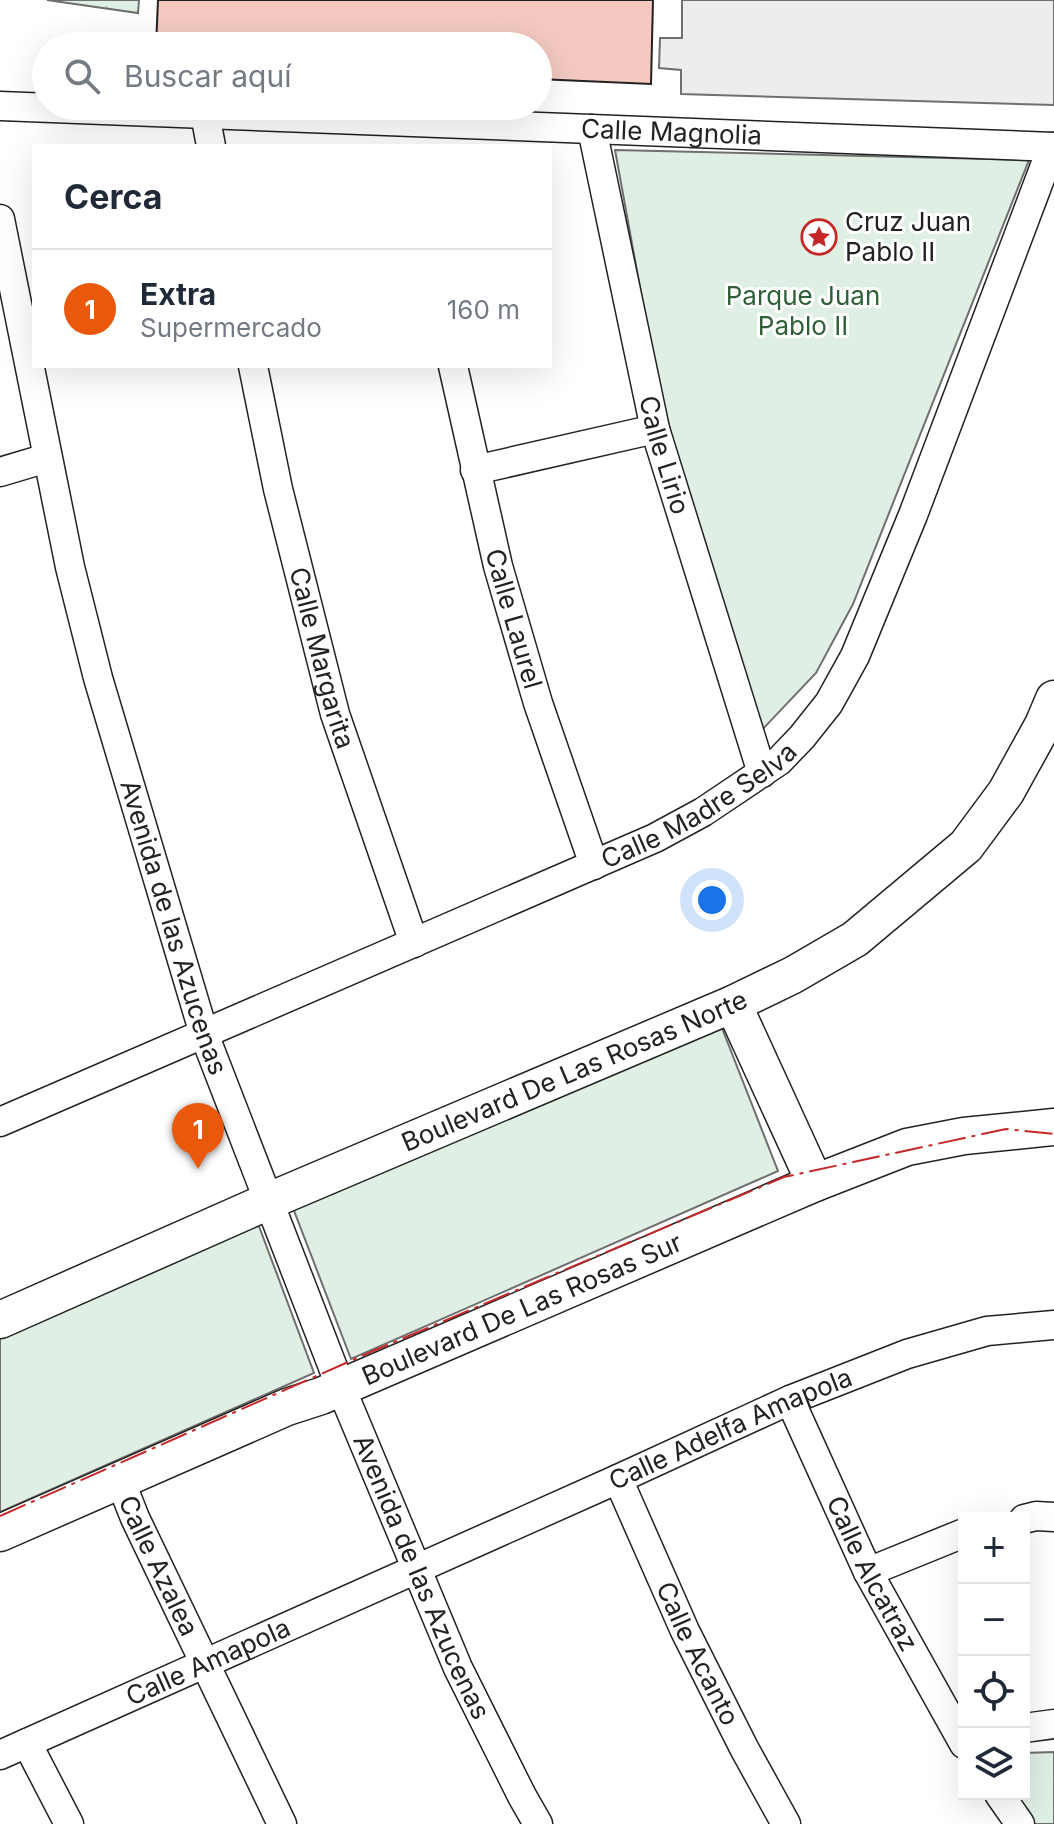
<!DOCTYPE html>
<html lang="es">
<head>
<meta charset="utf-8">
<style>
	body { margin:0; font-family:Inter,sans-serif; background:#f6f6f7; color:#1f2937 }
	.controls { position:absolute; right:24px; bottom:24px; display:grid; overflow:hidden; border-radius:0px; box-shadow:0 8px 32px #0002 }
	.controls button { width:72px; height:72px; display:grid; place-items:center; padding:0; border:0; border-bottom:2px solid #e0e1e3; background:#fff; color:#1f2937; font:40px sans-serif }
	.you { position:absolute; left:712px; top:900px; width:28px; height:28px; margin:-20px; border:6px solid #fff; border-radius:50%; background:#1a73e8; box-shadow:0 0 0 12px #1a73e833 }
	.badge { display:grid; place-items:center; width:52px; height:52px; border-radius:50%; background:#ea580c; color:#fff; font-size:26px; font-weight:700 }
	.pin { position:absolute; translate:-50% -66px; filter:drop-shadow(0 2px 4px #0008) }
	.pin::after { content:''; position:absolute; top:42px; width:28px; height:24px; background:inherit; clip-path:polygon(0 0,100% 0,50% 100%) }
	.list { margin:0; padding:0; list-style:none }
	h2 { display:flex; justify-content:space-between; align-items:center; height:104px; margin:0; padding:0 32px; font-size:34px }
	h2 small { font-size:26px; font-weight:400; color:#747a83 }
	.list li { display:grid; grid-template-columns:52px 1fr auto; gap:24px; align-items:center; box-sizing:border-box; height:120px; padding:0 32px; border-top:2px solid #e0e1e3 }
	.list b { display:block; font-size:30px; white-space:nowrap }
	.list p { margin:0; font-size:26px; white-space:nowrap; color:#747a83 }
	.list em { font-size:26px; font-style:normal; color:#747a83 }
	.icon { flex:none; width:44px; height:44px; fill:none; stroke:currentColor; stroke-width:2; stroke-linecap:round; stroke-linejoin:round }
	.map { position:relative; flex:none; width:1054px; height:1824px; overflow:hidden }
	.search { position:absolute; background:#fff; box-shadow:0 8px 32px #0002; left:32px; top:32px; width:520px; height:88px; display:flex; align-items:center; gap:20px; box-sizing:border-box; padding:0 28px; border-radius:44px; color:#747a83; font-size:30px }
	.panel { position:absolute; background:#fff; box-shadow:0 8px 32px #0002; left:32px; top:144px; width:520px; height:224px; border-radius:0px }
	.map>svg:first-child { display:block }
</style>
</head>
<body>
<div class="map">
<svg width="1054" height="1824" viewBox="0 0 1054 1824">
	<defs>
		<pattern id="grass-tufts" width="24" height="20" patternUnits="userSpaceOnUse" patternTransform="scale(2)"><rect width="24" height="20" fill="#e0efe3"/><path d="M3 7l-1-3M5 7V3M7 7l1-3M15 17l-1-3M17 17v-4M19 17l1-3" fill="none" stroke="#c0cdc2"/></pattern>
	</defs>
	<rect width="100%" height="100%" fill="#fff"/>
	<polygon fill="url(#grass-tufts)" stroke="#6f6f6f" stroke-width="2" points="47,0 139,0 138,13"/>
	<g fill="#e0efe3" stroke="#6f6f6f" stroke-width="2">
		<polygon points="615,150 1029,160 853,604 816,673 759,733 665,425"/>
		<polygon points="718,1018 778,1171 351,1359 293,1208"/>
		<polygon points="257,1221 314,1373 0,1512 0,1335"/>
		<polygon points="1054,1752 1054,1824 1034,1824 1012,1794 1024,1794 1024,1753"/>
	</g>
	<polygon fill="#ededed" stroke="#6f6f6f" stroke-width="2" points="682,0 1054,0 1054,105 681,94 681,70 659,68 660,38 682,38"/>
	<polygon fill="#f3c9c0" stroke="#222" stroke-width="2" points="158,0 653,0 651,84 538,79 538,46 156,46"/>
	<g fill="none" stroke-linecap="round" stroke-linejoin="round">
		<defs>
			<g id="minor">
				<path id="s1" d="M0,106L1054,147"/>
				<polyline points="205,114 211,146"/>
				<path id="s2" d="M592,129L655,429L762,773"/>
				<path id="s3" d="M0,219L70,567L98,678L204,1034L341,1388L458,1668L522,1796L538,1824"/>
				<path id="s4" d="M253,366L278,489L335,714L414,943"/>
				<path id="s5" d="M453,366L498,566L538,703L594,865"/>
				<polyline points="475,470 655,429"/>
				<polyline points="0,472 47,458"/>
				<path id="s6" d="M0,1122L655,838L703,812L779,761L802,737L829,703L855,656L913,515L1052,147"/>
				<path id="s7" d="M790,1400L868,1572L964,1744"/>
				<path id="s8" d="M618,1479L685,1631L744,1748L786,1824"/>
				<path id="s9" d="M120,1480L135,1518L282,1824"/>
				<polyline points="1024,1519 1036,1516 1054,1517"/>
				<polyline points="868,1572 964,1533"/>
				<polyline points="1024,1728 1054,1724"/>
				<polyline points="27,1743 69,1824"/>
				<path id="s10" d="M0,1755L618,1479L790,1400L907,1354L987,1331L1054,1325"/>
				<polyline points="999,1794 1020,1824"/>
			</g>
			<g id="major">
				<polyline points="733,1004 815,1183"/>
				<path id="s11" d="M0,1320L269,1201L733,1004L793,975L855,939L966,846L1006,792L1043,725L1054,699"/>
				<path id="s12" d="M0,1533L287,1407L321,1396L815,1183L907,1147L964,1136L1054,1127"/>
			</g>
		</defs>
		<use href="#minor" stroke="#222" stroke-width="31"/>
		<use href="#major" stroke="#222" stroke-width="39"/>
		<use href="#minor" stroke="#fff" stroke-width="28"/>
		<use href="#major" stroke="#fff" stroke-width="36"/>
		<polyline stroke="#c62828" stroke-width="2" stroke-dasharray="28 6 4 6" stroke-linecap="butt" points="0,1516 373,1351 784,1177 1006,1129 1054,1134"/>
	</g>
	<defs>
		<symbol id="sight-ring" viewBox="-11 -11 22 22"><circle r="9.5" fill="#fff" stroke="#c62828" stroke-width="1.5"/><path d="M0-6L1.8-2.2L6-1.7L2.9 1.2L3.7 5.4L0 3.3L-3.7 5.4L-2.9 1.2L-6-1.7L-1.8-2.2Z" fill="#c62828"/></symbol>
	</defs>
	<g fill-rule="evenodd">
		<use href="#sight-ring" x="799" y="217" width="40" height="40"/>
	</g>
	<g text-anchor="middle" stroke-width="6" stroke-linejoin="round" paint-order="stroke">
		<g font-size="26" fill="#222" stroke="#fff">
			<text dy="9" stroke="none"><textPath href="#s1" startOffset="672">Calle Magnolia</textPath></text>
			<text dy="9" stroke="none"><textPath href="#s2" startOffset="334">Calle Lirio</textPath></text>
			<text dy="9" stroke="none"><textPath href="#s5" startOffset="260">Calle Laurel</textPath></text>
			<text dy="9" stroke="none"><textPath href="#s4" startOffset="300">Calle Margarita</textPath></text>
			<text dy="9" stroke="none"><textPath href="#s6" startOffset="768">Calle Madre Selva</textPath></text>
			<text dy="9" stroke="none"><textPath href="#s3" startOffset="730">Avenida de las Azucenas</textPath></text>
			<text dy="9" stroke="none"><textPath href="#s11" startOffset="626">Boulevard De Las Rosas Norte</textPath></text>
			<text dy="9" stroke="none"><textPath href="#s12" startOffset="568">Boulevard De Las Rosas Sur</textPath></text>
			<text dy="9" stroke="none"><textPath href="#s10" startOffset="800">Calle Adelfa Amapola</textPath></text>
			<text dy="9" stroke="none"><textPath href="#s9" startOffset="94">Calle Azalea</textPath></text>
			<text dy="9" stroke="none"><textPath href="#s7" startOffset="192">Calle Alcatraz</textPath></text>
			<text dy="9" stroke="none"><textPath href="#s3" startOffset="1426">Avenida de las Azucenas</textPath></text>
			<text dy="9" stroke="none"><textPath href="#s8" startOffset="192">Calle Acanto</textPath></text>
			<text dy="9" stroke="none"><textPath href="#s10" startOffset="228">Calle Amapola</textPath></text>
		</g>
		<g font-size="26" fill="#222" stroke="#fff" text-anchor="start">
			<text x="845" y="231">Cruz Juan<tspan x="845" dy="30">Pablo II</tspan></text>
		</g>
		<g font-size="26" fill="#2f5e38" stroke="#fff">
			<text x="803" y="305">Parque Juan<tspan x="803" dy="30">Pablo II</tspan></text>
		</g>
	</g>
</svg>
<div class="controls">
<button>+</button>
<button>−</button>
<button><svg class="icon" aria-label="locate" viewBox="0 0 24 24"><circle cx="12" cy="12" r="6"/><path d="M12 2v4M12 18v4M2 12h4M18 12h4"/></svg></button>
<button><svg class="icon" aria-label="layers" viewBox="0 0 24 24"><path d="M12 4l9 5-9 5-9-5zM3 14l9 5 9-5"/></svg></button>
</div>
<div class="you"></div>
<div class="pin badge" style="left:198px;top:1169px">1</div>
<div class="search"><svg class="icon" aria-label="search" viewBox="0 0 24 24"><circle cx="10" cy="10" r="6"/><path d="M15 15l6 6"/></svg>Buscar aquí</div>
<section class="panel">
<h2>Cerca<small></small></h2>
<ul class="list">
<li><span class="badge">1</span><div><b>Extra</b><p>Supermercado</p></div><em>160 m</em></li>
</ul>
</section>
</div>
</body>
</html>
